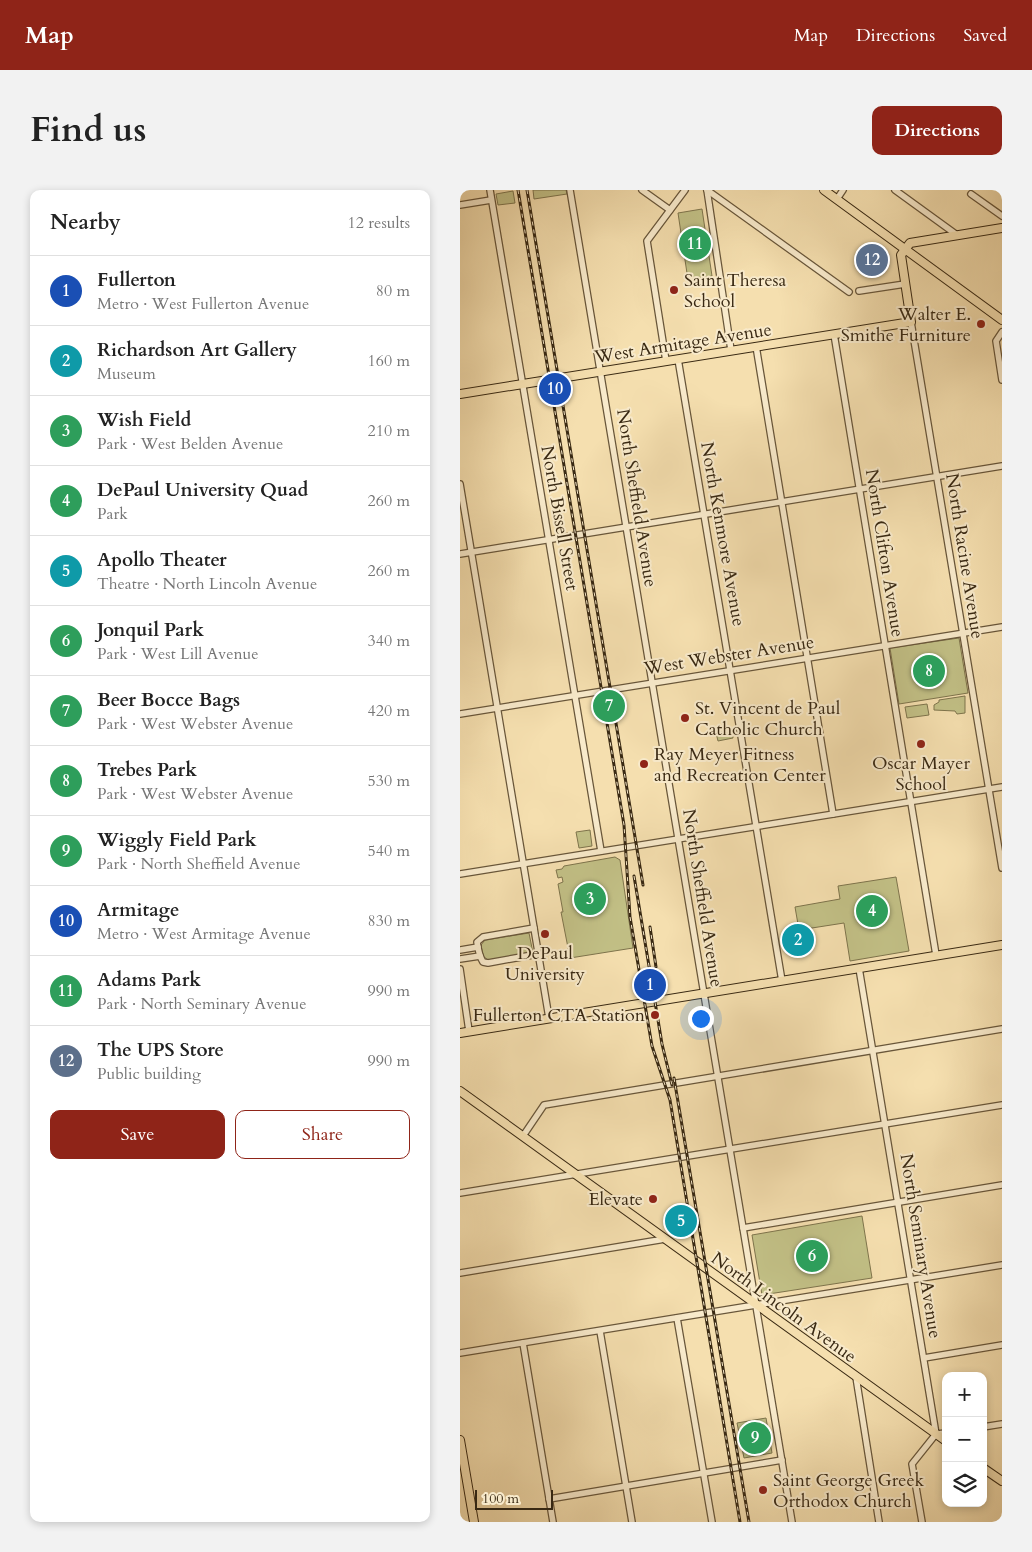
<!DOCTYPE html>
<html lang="en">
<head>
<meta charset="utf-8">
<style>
	body { margin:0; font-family:Cardo,serif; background:#f2f2f2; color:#222 }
	.controls { position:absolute; right:15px; bottom:15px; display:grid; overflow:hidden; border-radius:10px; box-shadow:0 2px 8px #0003 }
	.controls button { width:45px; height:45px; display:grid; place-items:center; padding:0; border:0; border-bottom:1px solid #e0e0e0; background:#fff; color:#222; font:25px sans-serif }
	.scale { position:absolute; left:15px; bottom:12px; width:78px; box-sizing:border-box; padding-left:5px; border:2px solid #392913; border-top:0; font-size:14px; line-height:18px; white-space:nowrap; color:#392913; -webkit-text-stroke:4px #f8eacb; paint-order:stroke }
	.you { position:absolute; left:240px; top:828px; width:18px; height:18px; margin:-12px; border:4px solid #fff; border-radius:50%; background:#1a73e8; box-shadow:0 0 0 8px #1a73e833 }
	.badge { display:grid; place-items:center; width:32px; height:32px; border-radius:50%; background:#8f2418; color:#fff; font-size:16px; font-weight:700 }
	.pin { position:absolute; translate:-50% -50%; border:2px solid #fff; box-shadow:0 1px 5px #0006 }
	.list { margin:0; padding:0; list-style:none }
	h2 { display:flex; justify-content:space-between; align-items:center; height:65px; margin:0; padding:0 20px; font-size:21px }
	h2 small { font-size:16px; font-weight:400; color:#767676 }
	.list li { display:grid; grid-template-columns:32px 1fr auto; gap:15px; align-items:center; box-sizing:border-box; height:70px; padding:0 20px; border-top:1px solid #e0e0e0 }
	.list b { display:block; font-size:19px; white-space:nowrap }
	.list p { margin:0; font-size:16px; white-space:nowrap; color:#767676 }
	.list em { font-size:16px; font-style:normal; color:#767676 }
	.actions { display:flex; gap:10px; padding:15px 20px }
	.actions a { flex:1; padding:11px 0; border:1px solid #8f2418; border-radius:10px; text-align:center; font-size:18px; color:#8f2418 }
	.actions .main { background:#8f2418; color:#fff }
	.icon { flex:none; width:28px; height:28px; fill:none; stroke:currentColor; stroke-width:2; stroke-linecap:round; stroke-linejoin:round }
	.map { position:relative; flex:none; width:542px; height:1332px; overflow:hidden; border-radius:10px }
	header { display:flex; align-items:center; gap:30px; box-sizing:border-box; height:70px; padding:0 25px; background:#8f2418; color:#fff }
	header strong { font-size:24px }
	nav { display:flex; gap:28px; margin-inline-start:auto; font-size:18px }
	.intro { display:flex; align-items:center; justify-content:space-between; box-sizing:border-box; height:120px; padding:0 30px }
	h1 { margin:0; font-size:35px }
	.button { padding:12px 22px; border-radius:10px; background:#8f2418; color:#fff; font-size:18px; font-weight:700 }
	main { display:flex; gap:30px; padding:0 30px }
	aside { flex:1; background:#fff; border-radius:10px; box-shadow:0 2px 8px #0003 }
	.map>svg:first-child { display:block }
</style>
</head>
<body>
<header>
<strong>Map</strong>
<nav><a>Map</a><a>Directions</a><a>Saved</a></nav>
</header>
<div class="intro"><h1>Find us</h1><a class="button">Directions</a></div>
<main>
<aside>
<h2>Nearby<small>12 results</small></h2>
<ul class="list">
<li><span class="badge" style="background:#1a4fb4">1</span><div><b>Fullerton</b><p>Metro · West Fullerton Avenue</p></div><em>80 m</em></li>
<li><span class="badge" style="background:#0f9aa8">2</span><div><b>Richardson Art Gallery</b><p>Museum</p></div><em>160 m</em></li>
<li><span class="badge" style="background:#2e9e5b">3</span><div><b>Wish Field</b><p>Park · West Belden Avenue</p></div><em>210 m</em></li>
<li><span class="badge" style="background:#2e9e5b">4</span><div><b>DePaul University Quad</b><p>Park</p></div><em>260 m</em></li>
<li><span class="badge" style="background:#0f9aa8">5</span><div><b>Apollo Theater</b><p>Theatre · North Lincoln Avenue</p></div><em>260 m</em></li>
<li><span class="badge" style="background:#2e9e5b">6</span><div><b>Jonquil Park</b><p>Park · West Lill Avenue</p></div><em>340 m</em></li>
<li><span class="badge" style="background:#2e9e5b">7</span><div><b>Beer Bocce Bags</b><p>Park · West Webster Avenue</p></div><em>420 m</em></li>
<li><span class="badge" style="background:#2e9e5b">8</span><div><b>Trebes Park</b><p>Park · West Webster Avenue</p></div><em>530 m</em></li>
<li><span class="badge" style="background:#2e9e5b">9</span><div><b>Wiggly Field Park</b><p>Park · North Sheffield Avenue</p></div><em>540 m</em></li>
<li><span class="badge" style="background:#1a4fb4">10</span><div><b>Armitage</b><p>Metro · West Armitage Avenue</p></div><em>830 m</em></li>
<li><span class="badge" style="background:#2e9e5b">11</span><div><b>Adams Park</b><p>Park · North Seminary Avenue</p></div><em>990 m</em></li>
<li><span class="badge" style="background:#5c6f8a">12</span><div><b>The UPS Store</b><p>Public building</p></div><em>990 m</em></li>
</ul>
<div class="actions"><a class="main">Save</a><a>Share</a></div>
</aside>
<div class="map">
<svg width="542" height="1332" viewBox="0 0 542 1332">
	<rect width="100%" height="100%" fill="#f5dfaf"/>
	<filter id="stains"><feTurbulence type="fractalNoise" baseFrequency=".004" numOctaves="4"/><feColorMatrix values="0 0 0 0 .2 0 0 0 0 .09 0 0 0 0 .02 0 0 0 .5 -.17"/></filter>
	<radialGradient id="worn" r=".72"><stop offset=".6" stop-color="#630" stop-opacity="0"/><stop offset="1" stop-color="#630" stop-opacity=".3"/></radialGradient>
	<g fill="#c2c086" stroke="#7e744c">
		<polygon points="73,0 106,0 107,4 74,9"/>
		<polygon points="53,1 55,13 38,15 36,4"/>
		<polygon points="242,19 252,86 228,90 218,23"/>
		<polygon points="499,448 508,503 439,514 430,458"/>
		<polygon points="505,506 505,523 497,524 495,521 474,520 474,515 479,512 479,510"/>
		<polygon points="152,508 155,523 145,524 143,509"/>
		<polygon points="467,514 469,525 447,528 445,517"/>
		<polygon points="272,540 273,548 258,551 256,543"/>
		<polygon points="130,640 132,656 119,658 116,642"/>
		<polygon points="155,667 160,670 173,758 110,768 101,722 103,722 98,694 103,692 102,687 98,688 96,680 102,679 104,676"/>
		<polygon points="436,687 449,761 390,771 384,733 339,740 335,717 380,709 378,696"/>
		<polygon points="69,743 73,763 28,770 23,766 21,755 25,750"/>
		<polygon points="402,1026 412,1088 302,1105 292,1045"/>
		<polygon points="306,1228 312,1263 284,1268 277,1233"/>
	</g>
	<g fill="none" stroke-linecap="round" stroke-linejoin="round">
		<defs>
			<g id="minor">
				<polyline points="30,0 141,661"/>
				<polyline points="110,0 332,1332"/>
				<polyline points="182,0 210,20"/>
				<polyline points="247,0 389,102"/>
				<polyline points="247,0 271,160"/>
				<polyline points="435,0 497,45"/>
				<polyline points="511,4 542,26"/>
				<polyline points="377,9 383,0"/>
				<polyline points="0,15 31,10"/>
				<polyline points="399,101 445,94"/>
				<polyline points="451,132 542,678"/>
				<polyline points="542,142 536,151 542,190"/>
				<polyline points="374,144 476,765"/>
				<polyline points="296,156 373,624"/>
				<polyline points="218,169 322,791"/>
				<polyline points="206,171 187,51 225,0"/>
				<polyline points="0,294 89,828"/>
				<polyline points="0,364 542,276"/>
				<polyline points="0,524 542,437"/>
				<polyline points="0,684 542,597"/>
				<path d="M74,738L23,747L17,752C18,759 19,766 23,772L28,773L78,764"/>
				<polyline points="0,760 18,757"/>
				<polyline points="0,769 20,766"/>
				<polyline points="399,778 476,1244"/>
				<polyline points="0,779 9,841"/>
				<polyline points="63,946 84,915 542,839"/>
				<polyline points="0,1003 542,915"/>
				<polyline points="283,1038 542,995"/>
				<polyline points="0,1083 205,1049"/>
				<polyline points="217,1128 252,1332"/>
				<polyline points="140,1141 172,1332"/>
				<polyline points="63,1153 93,1332"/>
				<polyline points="0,1163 542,1075"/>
				<polyline points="464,1168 542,1155"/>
				<polyline points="396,1187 419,1332"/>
				<polyline points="523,1237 542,1234"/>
				<polyline points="476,1244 486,1243"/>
				<polyline points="89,1309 322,1270"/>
				<polyline points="462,1332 452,1274 476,1244"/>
			</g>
			<g id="major">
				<polyline points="364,0 542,130"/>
				<polyline points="0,204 451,132 441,65 450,53 542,38"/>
				<polyline points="0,843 542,755"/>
				<polyline points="0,901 486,1251"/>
				<polyline points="0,1250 14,1332"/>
				<polyline points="523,1278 542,1291"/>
			</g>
		</defs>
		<use href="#minor" stroke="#68563a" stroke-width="8"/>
		<use href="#major" stroke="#392913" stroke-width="10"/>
		<use href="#minor" stroke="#f8eacb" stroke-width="5.5"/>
		<use href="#major" stroke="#f5dfaf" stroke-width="8"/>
		<defs>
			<g id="rail">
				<polyline points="58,0 164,635 170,727 192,856 210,910 280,1332"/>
				<polyline points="67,0 183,695"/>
				<polyline points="174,686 202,854 212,895"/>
				<polyline points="190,737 196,777"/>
				<polyline points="214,888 289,1332"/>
			</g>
		</defs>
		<use href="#rail" stroke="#392913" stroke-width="3"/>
		<use href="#rail" stroke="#f8eacb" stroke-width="1" stroke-dasharray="4" stroke-linecap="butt"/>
	</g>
	<g fill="#8f2418" stroke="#f8eacb" stroke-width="2">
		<circle cx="214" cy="100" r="5"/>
		<circle cx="521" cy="134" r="5"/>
		<circle cx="225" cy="528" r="5"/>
		<circle cx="461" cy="554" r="5"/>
		<circle cx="184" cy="574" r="5"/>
		<circle cx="85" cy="744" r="5"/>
		<circle cx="195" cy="825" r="5"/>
		<circle cx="193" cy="1009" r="5"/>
		<circle cx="303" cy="1300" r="5"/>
	</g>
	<g text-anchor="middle" stroke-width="4" stroke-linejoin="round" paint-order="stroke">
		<g font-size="18" fill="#392913" stroke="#f8eacb" text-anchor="start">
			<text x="224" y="96">Saint Theresa<tspan x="224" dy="21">School</tspan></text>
			<text x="511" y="130" text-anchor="end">Walter E.<tspan x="511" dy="21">Smithe Furniture</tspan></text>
			<text x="235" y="524">St. Vincent de Paul<tspan x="235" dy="21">Catholic Church</tspan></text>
			<text x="194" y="570">Ray Meyer Fitness<tspan x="194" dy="21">and Recreation Center</tspan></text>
			<text x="461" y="579" text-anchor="middle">Oscar Mayer<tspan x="461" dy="21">School</tspan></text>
			<text x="85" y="769" text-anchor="middle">DePaul<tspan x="85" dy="21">University</tspan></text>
			<text x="185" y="831" text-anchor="end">Fullerton CTA Station</text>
			<text x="183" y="1015" text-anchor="end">Elevate</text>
			<text x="313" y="1296">Saint George Greek<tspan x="313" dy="21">Orthodox Church</tspan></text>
		</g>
		<g font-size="18" fill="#392913" stroke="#f8eacb">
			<text transform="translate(223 153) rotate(-9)" y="6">West Armitage Avenue</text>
			<text transform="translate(177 308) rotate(81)" y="6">North Sheffield Avenue</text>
			<text transform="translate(100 328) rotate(80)" y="6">North Bissell Street</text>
			<text transform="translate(263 344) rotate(80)" y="6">North Kenmore Avenue</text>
			<text transform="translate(425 363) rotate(81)" y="6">North Clifton Avenue</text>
			<text transform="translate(505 366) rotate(81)" y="6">North Racine Avenue</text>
			<text transform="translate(269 465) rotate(-9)" y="6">West Webster Avenue</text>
			<text transform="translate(243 708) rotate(81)" y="6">North Sheffield Avenue</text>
			<text transform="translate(461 1056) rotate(81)" y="6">North Seminary Avenue</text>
			<text transform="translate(324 1117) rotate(36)" y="6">North Lincoln Avenue</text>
		</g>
	</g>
	<rect width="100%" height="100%" filter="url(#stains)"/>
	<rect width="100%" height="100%" fill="url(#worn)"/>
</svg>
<div class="controls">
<button>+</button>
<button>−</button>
<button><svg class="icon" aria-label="layers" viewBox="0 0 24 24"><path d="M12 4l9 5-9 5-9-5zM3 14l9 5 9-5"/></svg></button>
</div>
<div class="scale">100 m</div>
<div class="you"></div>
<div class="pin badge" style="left:190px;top:795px;background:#1a4fb4">1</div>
<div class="pin badge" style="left:338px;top:750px;background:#0f9aa8">2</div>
<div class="pin badge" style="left:130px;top:709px;background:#2e9e5b">3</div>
<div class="pin badge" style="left:412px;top:721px;background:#2e9e5b">4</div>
<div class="pin badge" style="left:221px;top:1031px;background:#0f9aa8">5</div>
<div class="pin badge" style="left:352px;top:1066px;background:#2e9e5b">6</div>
<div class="pin badge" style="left:149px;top:516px;background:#2e9e5b">7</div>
<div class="pin badge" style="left:469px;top:481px;background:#2e9e5b">8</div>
<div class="pin badge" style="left:295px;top:1248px;background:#2e9e5b">9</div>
<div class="pin badge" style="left:95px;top:199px;background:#1a4fb4">10</div>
<div class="pin badge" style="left:235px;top:54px;background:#2e9e5b">11</div>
<div class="pin badge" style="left:412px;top:70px;background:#5c6f8a">12</div>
</div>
</main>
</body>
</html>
